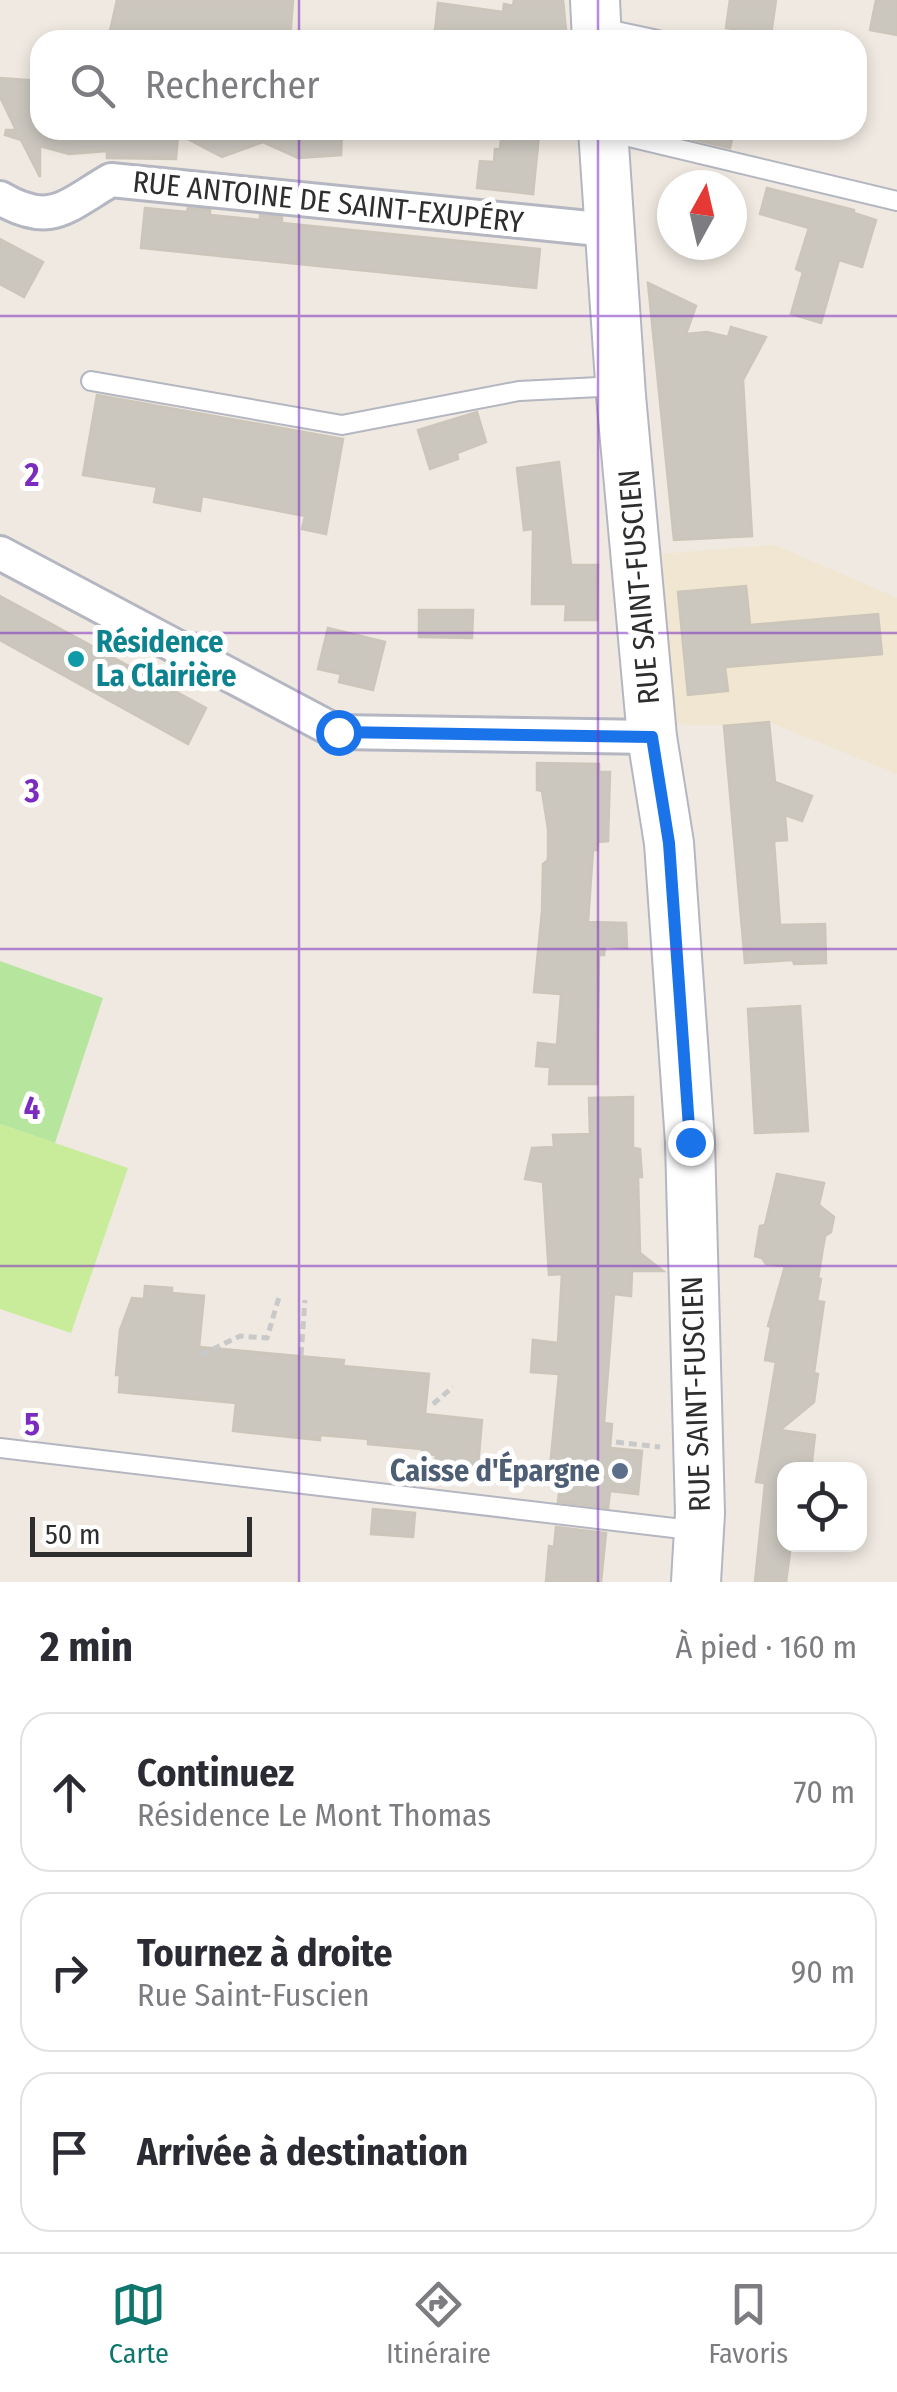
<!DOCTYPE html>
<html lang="fr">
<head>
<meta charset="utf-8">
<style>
	body { margin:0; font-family:"Fira Sans Condensed",sans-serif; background:#f7f7f7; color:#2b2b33 }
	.controls { position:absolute; right:30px; bottom:30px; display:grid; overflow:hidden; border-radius:20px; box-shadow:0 5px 15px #0003 }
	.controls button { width:90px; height:90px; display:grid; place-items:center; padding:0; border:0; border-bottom:2px solid #e1e1e2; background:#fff; color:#2b2b33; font:50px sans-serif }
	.compass { position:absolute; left:657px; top:170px; width:90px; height:90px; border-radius:50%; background:#fff; box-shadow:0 5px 15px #0003; rotate:8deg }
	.scale { position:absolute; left:30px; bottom:25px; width:222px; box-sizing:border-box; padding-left:10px; border:5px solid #2e2e2e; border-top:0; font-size:28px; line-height:35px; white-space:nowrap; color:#2e2e2e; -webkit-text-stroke:8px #fff; paint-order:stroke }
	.stop { position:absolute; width:30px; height:30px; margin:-22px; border:8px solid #1a73e8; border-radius:50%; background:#fff }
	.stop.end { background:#1a73e8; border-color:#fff; box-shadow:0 2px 10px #0008 }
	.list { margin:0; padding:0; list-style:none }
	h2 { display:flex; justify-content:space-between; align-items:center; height:130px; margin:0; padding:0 40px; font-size:42px }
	h2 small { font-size:32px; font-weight:400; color:#7c7c81 }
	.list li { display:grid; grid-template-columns:65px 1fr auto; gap:30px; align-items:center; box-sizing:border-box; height:160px; margin:0 20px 20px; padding:0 20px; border:2px solid #e1e1e2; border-radius:30px }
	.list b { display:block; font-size:38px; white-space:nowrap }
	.list p { margin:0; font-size:32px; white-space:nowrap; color:#7c7c81 }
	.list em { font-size:32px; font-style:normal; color:#7c7c81 }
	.icon { flex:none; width:55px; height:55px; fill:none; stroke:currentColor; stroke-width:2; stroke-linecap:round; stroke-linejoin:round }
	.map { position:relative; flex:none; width:897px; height:1582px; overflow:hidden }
	.search { position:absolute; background:#fff; box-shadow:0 5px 15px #0003; left:30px; right:30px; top:30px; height:110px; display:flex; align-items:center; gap:25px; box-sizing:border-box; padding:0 35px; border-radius:30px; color:#7c7c81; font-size:38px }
	.sheet { height:670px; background:#fff }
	nav { display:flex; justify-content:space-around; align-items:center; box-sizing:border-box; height:140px; border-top:2px solid #e1e1e2; background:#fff; font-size:28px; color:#7c7c81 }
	nav a { display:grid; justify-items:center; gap:5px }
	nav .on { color:#0f766e }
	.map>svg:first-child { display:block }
</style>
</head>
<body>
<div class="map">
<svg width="897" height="1582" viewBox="0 0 897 1582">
	<rect width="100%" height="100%" fill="#efe9e1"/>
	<polygon fill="#f0e6d1" points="775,545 897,598 897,774 769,722 724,726 674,724 659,554"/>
	<polygon fill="#b6e59e" points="0,961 103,998 55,1143 0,1124"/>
	<polygon fill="#c9ec9a" points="0,1124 128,1168 71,1333 0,1309"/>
	<g fill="#cbc7bf" stroke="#cbc5ba" stroke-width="2.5">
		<polygon points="117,0 293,0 290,40 108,40"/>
		<polygon points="514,0 563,0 567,40 434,40 438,3 503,12 504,4 513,6"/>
		<polygon points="730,0 776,0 771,35 726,28"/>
		<polygon points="876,0 897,0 897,35 870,30"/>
		<polygon points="0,78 40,81 40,130 342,130 341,155 298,158 263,142 222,157 178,134 176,159 107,158 107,151 69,154 40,146 40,177 21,140 5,135 6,130 16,130 0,97"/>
		<polygon points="502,130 525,130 525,134 539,135 533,194 477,188 480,161 494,162 495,149 500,149"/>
		<polygon points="665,130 734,130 730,148 665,133"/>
		<polygon points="767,188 854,210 854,213 876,220 862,267 839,260 821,323 791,314 803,272 796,269 809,228 760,214"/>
		<polygon points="145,208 187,212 188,208 210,210 210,215 260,220 260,215 282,217 282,223 540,249 536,288 141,248"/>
		<polygon points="0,239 43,262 24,297 0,284"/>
		<polygon points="648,283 696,306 686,334 707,332 728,337 731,327 766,337 743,380 752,536 674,540"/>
		<polygon points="97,395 343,439 326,534 302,529 305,516 202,496 200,511 154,502 157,487 83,475"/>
		<polygon points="477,412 486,442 457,453 458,459 430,469 418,430"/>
		<polygon points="559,462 571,565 598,565 597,620 565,620 566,604 532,604 533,529 524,530 517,468"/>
		<polygon points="746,586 750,625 878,614 882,654 725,667 728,691 688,695 678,592"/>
		<polygon points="0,596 206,708 188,744 0,640"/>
		<polygon points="419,610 473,610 472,638 419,637"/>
		<polygon points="328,628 385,642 373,690 339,682 341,674 318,669"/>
		<polygon points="769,722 775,782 812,796 802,821 785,815 787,840 774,841 780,925 825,924 826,963 794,964 793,960 745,963 724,726"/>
		<polygon points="537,763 599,764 599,772 610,772 608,841 598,842 597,850 593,850 588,922 626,923 627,948 605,946 604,955 599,955 597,1084 549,1084 550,1067 536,1066 538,1043 557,1045 561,994 534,992 542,911 543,864 548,860 548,829 542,791 537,790"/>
		<polygon points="800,1006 808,1131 755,1133 748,1009"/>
		<polygon points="633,1097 633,1148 640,1149 642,1177 638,1177 640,1253 663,1271 632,1271 631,1296 614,1294 604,1423 612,1424 610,1448 642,1451 638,1494 610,1491 608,1508 558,1502 560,1486 555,1486 557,1469 550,1468 559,1374 531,1372 533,1340 558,1343 562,1274 549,1275 543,1182 525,1179 532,1148 554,1147 553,1135 590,1134 589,1098"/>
		<polygon points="777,1174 824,1183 819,1205 834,1217 831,1232 825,1236 818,1278 821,1279 817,1301 824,1302 814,1373 818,1374 814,1402 780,1430 815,1435 811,1470 784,1470 784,1544 791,1544 786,1582 755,1582 765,1483 756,1482 776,1362 765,1360 771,1327 768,1326 785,1266 766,1264 762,1258 755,1256 760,1226 765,1225"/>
		<polygon points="145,1286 172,1288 172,1293 204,1296 199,1347 344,1360 343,1366 429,1374 425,1414 482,1420 478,1466 435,1462 436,1455 422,1454 422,1449 368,1444 368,1439 320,1435 320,1440 233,1431 236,1403 119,1392 120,1375 116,1375 120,1330 132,1298 144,1299"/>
		<polygon points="373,1509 415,1513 413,1537 371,1534"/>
		<polygon points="556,1527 606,1533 601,1582 546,1582 549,1546 554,1547"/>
	</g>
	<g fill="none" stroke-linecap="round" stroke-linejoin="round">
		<defs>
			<g id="lane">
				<polyline points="597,27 658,40"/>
				<polyline points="604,131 897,201"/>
				<polyline points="91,381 342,425 519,391 619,386"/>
				<polyline points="0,1448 699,1531"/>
			</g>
			<g id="street">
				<path d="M0,198C51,228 66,206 111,180L609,230"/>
				<polyline points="0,553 337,732 652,737"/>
			</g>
			<g id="secondary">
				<polyline points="595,0 597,40"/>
				<polyline points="603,130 621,396 652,737 669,843 690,1142 700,1513 696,1582"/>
			</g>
		</defs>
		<use href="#lane" stroke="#b4b7c1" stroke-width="22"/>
		<use href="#street" stroke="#b4b7c1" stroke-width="38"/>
		<use href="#secondary" stroke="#b4b7c1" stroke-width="52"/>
		<g stroke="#c9c9c9" stroke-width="5" stroke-dasharray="8 5" stroke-linecap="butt">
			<polyline points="201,1355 240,1336 267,1338 279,1297"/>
			<polyline points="301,1355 305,1300"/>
			<polyline points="433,1404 453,1387"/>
			<polyline points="616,1442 660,1447"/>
		</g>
		<use href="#lane" stroke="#fff" stroke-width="18"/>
		<use href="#street" stroke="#fff" stroke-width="32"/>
		<use href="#secondary" stroke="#fff" stroke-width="48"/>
	</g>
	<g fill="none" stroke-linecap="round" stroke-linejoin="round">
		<polyline stroke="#1a73e8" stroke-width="12" points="338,732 652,737 669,843 690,1142"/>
	</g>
	<path fill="none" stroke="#7b2cbf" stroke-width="2.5" stroke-opacity="0.55" d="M299,0V40M598,0V40M299,130V1582M598,130V1582M0,316H897M0,633H897M0,949H897M0,1266H897"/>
	<circle fill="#0f9aa8" stroke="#fff" stroke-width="4" cx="76" cy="659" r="10"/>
	<circle fill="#5c6f8a" stroke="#fff" stroke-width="4" cx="620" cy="1471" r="10"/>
	<g text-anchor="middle" stroke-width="10" stroke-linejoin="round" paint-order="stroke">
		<g font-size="30" fill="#2e2e2e" stroke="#fff">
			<text transform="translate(328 202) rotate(6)" y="10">RUE ANTOINE DE SAINT-EXUPÉRY</text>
			<text transform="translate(639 587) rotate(-95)" y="10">RUE SAINT-FUSCIEN</text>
			<text transform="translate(696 1394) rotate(-92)" y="10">RUE SAINT-FUSCIEN</text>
		</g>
		<g font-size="30" font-weight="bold" fill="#0d838f" stroke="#fff" text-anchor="start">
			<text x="96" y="652">Résidence<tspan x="96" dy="34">La Clairière</tspan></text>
		</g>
		<g font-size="30" font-weight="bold" fill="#4e5e75" stroke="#fff" text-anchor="end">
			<text x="600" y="1481">Caisse d'Épargne</text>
		</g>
	</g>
	<g font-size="32" text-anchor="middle" font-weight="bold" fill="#7b2cbf" stroke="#fff" stroke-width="10" stroke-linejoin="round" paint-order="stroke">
		<text x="32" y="486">2</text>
		<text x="32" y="802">3</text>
		<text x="32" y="1119">4</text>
		<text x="32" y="1435">5</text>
	</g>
</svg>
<div class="controls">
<button><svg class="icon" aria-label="locate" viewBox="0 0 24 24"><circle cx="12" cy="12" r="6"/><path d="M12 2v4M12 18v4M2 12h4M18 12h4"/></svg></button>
</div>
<svg class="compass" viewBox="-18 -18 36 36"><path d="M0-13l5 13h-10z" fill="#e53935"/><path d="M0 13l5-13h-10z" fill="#7c7c81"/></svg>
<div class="scale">50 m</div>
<div class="stop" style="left:338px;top:732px"></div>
<div class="stop end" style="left:690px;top:1142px"></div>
<div class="search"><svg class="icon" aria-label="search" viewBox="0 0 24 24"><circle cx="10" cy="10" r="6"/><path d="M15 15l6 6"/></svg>Rechercher</div>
</div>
<section class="sheet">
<h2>2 min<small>À pied · 160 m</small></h2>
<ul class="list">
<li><svg class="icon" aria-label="ahead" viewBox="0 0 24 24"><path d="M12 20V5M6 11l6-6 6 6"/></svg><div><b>Continuez</b><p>Résidence Le Mont Thomas</p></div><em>70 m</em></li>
<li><svg class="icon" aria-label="right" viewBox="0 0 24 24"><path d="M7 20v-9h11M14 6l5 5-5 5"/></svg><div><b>Tournez à droite</b><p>Rue Saint-Fuscien</p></div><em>90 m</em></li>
<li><svg class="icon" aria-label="arrive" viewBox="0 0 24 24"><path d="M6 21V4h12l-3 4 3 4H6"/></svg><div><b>Arrivée à destination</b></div></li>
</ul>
</section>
<nav>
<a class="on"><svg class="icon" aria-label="map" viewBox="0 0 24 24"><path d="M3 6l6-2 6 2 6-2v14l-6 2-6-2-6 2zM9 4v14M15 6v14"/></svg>Carte</a>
<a><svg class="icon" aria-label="directions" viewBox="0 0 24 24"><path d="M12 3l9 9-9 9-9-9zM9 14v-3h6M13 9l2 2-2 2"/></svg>Itinéraire</a>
<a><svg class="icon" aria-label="saved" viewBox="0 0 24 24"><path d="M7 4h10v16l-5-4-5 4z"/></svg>Favoris</a>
</nav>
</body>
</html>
